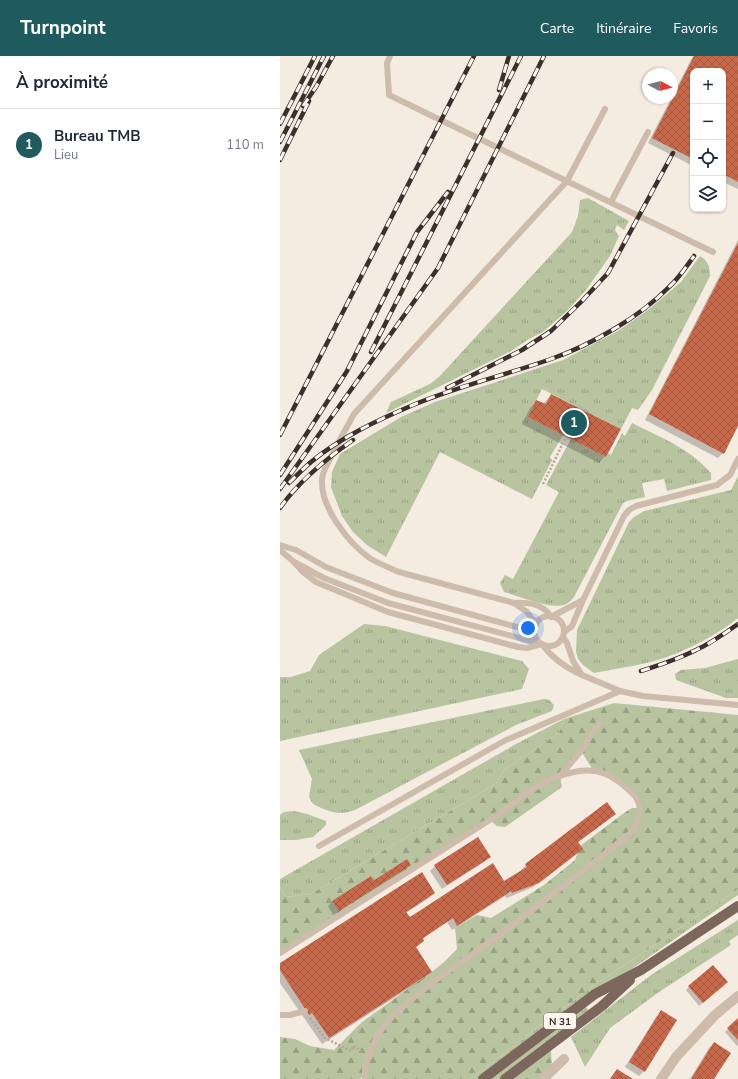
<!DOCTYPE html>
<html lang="fr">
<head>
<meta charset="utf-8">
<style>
	body { margin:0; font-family:"Nunito Sans",sans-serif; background:#f6f6f7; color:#1f2937 }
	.controls { position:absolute; right:12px; top:12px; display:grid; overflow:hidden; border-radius:8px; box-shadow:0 1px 3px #0004 }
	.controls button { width:36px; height:36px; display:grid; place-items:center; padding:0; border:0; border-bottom:1px solid #e0e1e3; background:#fff; color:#1f2937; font:20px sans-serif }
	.compass { position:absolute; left:362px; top:12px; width:36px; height:36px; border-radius:50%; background:#fff; box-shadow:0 1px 3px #0004; rotate:97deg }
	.you { position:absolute; left:248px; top:572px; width:14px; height:14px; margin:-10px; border:3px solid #fff; border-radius:50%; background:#1a73e8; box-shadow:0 0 0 6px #1a73e833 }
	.badge { display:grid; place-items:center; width:26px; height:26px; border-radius:50%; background:#1f5a5e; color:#fff; font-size:13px; font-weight:700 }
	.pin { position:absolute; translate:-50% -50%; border:2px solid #fff; box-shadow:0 1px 4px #0006 }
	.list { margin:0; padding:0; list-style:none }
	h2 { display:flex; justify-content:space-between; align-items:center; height:52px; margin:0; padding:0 16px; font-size:17px }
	h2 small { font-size:13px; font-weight:400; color:#747a83 }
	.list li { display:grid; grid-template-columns:26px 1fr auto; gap:12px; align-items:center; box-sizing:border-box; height:72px; padding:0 16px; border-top:1px solid #e0e1e3 }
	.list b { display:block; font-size:15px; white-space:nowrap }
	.list p { margin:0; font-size:13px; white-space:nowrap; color:#747a83 }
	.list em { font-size:13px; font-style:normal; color:#747a83 }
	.icon { flex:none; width:22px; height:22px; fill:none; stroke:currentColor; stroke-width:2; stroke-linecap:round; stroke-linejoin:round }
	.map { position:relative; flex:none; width:458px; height:1023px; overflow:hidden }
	header { display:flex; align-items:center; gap:24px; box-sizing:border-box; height:56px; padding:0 20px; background:#1f5a5e; color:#fff }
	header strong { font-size:19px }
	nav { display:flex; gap:22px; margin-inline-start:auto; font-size:14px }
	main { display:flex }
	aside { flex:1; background:#fff }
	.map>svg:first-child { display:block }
</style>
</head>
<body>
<header>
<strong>Turnpoint</strong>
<nav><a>Carte</a><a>Itinéraire</a><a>Favoris</a></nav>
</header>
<main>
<aside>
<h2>À proximité<small></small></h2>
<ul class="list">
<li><span class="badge">1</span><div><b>Bureau TMB</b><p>Lieu</p></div><em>110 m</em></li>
</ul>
</aside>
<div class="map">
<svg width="458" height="1023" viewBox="0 0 458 1023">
	<defs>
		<pattern id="grass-tufts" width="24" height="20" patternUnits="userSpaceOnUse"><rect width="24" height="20" fill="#b8c4a0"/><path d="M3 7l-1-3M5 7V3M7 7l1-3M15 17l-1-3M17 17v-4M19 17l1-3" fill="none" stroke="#97a083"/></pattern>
		<pattern id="forest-firs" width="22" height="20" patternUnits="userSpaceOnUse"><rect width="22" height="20" fill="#b8c4a0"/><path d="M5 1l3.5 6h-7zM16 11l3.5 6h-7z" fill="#97a083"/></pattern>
		<pattern id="building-cross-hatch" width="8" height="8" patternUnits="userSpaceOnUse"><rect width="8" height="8" fill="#c8694b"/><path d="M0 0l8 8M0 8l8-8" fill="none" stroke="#a4573f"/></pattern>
	</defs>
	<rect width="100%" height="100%" fill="#f4ebe1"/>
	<g fill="url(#grass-tufts)">
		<polygon points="308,142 349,165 344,174 337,169 335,174 339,180 330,200 306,234 286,256 263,276 249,283 231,295 106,357 111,346 150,328 159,321 292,176 298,160 300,144"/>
		<path d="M420,200C428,205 430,210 430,220L372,334L358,354L352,352L341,373L262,333L248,361L283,379L270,401L272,404L252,443L160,396L106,501L87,489L73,476L62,460L51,431L52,416L60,398L121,361L155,346L283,304L338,275L368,254L401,226Z"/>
		<path d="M352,367C382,382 409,392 431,417V424L387,435L384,423L362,427L365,441L347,445L343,447L294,541C291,544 288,548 284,549C270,553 238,540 224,536L220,527L225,519L233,523L279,436L266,429L291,383L326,401L328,397L331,399L342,377L345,380Z"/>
		<path d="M458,420V562C438,578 412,592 387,601C364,609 339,612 314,617L303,609L298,603L296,595L297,574L349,466L354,461L364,455L451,434Z"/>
		<polygon points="84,568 105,570 242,605 249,613 242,633 0,685 0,621 11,621 30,615 39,599"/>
		<polygon points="458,603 458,642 446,642 396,624 395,618 401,614 425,612"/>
		<path d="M264,643L269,644L274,649L272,655L236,669L75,754C57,760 50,756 33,748L29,741L32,723L19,694Z"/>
		<polygon points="284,663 279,677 224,714 217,727 31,838 6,841 0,831 0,823 236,688"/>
		<polygon points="14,755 27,758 46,765 46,769 33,781 16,784 0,784 0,759 4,756"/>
		<polygon points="458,833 458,839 303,947 311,958 225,1023 190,1023 310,932"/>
		<polygon points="458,864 458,879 449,885 451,889 379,936 330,972 305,1011 291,981 371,919"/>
	</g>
	<g fill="url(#forest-firs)">
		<polygon points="334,647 458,659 458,833 310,932 190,1023 88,1023 84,1019 80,1023 0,1023 0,981 15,983 30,990 54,994 82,966 149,918 164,906 177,893 175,872 197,859 211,862 264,829 295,804 300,790 344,757 352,752 361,752 342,728 313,714 301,695 280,720 282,731 225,771 217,770 210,764 0,897 0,831 6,841 31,838 217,727 224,714 279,677 284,663"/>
		<polygon points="268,991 271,995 272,1015 262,1023 225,1023"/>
	</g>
	<g fill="#0003">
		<polygon points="413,0 458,0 458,133 443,126 443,15 413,15 413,110 368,87"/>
		<polygon points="458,184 458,368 443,397 438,402 365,364"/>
		<polygon points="271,339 325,400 319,407 242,368 250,352 257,345 263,348"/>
		<polygon points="329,763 297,787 296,797 253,831 227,842 225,840 172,874 167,866 142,883 143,885 135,892 150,916 144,923 42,988 0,927 0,908 154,837 149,842 126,857 129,862 224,827 242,815 241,814 246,809"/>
		<polygon points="209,801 204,806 162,833 150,815 155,810"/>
		<polygon points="130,809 125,814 53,859 48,850 53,845"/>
		<polygon points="443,930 419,950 406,934 409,931"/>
		<polygon points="381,956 364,1015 359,1020 345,1011 376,961"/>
		<polygon points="458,964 458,989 457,990 445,976"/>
		<polygon points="434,987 433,1023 410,1023 429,992"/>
	</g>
	<g fill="url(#building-cross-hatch)">
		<polygon points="414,0 458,0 458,126 443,118 443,15 413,15 413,103 372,82"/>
		<polygon points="458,187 458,370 444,398 369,358"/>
		<polygon points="271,338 341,373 326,401 248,361 256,344 266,348"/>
		<polygon points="327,746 336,758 298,786 303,793 259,827 232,837 231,835 177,870 173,862 143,882 144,885 136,891 152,916 49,982 32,957 29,959 0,914 0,907 142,816 155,837 126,856 130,861 213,807 224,825 247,811 245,808"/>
		<polygon points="198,781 211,801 167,829 154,809"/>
		<polygon points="127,803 131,809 59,855 52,845 91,820 93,825"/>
		<polygon points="433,909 448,926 423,947 408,930"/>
		<polygon points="381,954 397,964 365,1016 349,1006"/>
		<polygon points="458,962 458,984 447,972"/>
		<polygon points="434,986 451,997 434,1023 411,1023"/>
		<polygon points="337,1013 353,1023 330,1023"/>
	</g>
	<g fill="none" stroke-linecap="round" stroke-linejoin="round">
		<g stroke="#b9a596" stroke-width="2.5" stroke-dasharray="2 2" stroke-linecap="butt">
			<polyline points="263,428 286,381"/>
			<polyline points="30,962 45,982 71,995 73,990 82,995"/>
		</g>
		<g stroke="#cdbbac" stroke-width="6">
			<polyline points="110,0 107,7 109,39 433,196"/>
			<polyline points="331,146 368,76"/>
			<polyline points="0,489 16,494 46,511 113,537 248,574 255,574"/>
			<polyline points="0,494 14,506 23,516 36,526 108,556 238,591 247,592 262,588"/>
			<path d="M14,506L44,522L108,547L262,588C272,602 286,612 302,619L293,605L287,587L283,581"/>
			<polyline points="303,544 344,460 349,454 356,450 437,429 450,419 458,403"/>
			<path d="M234,547L119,516C110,512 100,508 91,503C69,488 36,447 43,418C44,414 47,409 49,405C57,389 65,374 74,358L287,125L325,53"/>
			<circle cx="269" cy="575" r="15"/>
			<path d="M256,568L247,556L234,547C247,546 264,548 271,561L303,544L292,570L284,576"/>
			<polyline points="302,619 340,635 363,640 458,649"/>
			<polyline points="280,720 301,695 319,667"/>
			<polyline points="39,790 224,685 340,635"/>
			<path d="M0,897C68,854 137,810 205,767C235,748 258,723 294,716C319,711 333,719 351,736C365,748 360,762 352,776C308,811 263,846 218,880C181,907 140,932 108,965C98,976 82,1008 85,1023"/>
			<polyline points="0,959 10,959 25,955"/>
		</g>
		<g stroke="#cdbbac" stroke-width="10">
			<polyline points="263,1023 284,1003"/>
			<polyline points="381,1023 396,1001 435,959 458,940"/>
		</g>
		<g stroke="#7d675c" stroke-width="10">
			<polyline points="203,1023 315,938 361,914 458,850"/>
			<polyline points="225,1023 322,950 350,924"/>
		</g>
		<defs>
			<g id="rail">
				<polyline points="219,34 229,0"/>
				<polyline points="23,50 36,31 53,0"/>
				<polyline points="0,68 35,0"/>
				<polyline points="0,86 44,0"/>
				<polyline points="0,104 29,45"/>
				<polyline points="91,296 241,0"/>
				<polyline points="167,332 242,294 271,275 301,246 328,217 393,97"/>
				<polyline points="0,379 194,0"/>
				<polyline points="0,419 67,315 137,176 168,136"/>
				<path d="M9,427C16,420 23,413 31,406C61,381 98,364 133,349C178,330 226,319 271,303C311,289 360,261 389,231C399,222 406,211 414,200"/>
				<polyline points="0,433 158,212 264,0"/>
				<path d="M0,452C19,425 46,403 73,384"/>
				<path d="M361,615C380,609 398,603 416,594C431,587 444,578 458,568"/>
			</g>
		</defs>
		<use href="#rail" stroke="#3b302b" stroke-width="4.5"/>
		<use href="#rail" stroke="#fbf5ee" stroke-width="3" stroke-dasharray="9" stroke-linecap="butt"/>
	</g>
	<g text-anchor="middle" stroke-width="3" stroke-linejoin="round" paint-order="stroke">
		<rect fill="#fbf5ee" stroke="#756b66" stroke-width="1" x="264" y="957" width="32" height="16" rx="3"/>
		<g font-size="10" font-weight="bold" fill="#3b302b">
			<text x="280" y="969">N 31</text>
		</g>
	</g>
</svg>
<div class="controls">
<button>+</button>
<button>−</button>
<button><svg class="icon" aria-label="locate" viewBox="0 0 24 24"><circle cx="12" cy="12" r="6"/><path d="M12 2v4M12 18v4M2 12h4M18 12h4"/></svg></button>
<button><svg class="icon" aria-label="layers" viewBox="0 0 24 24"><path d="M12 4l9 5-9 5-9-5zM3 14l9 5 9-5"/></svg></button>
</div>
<svg class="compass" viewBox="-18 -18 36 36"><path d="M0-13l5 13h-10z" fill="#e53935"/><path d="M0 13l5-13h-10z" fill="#747a83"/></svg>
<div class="you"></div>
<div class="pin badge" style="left:294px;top:367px">1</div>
</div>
</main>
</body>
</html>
